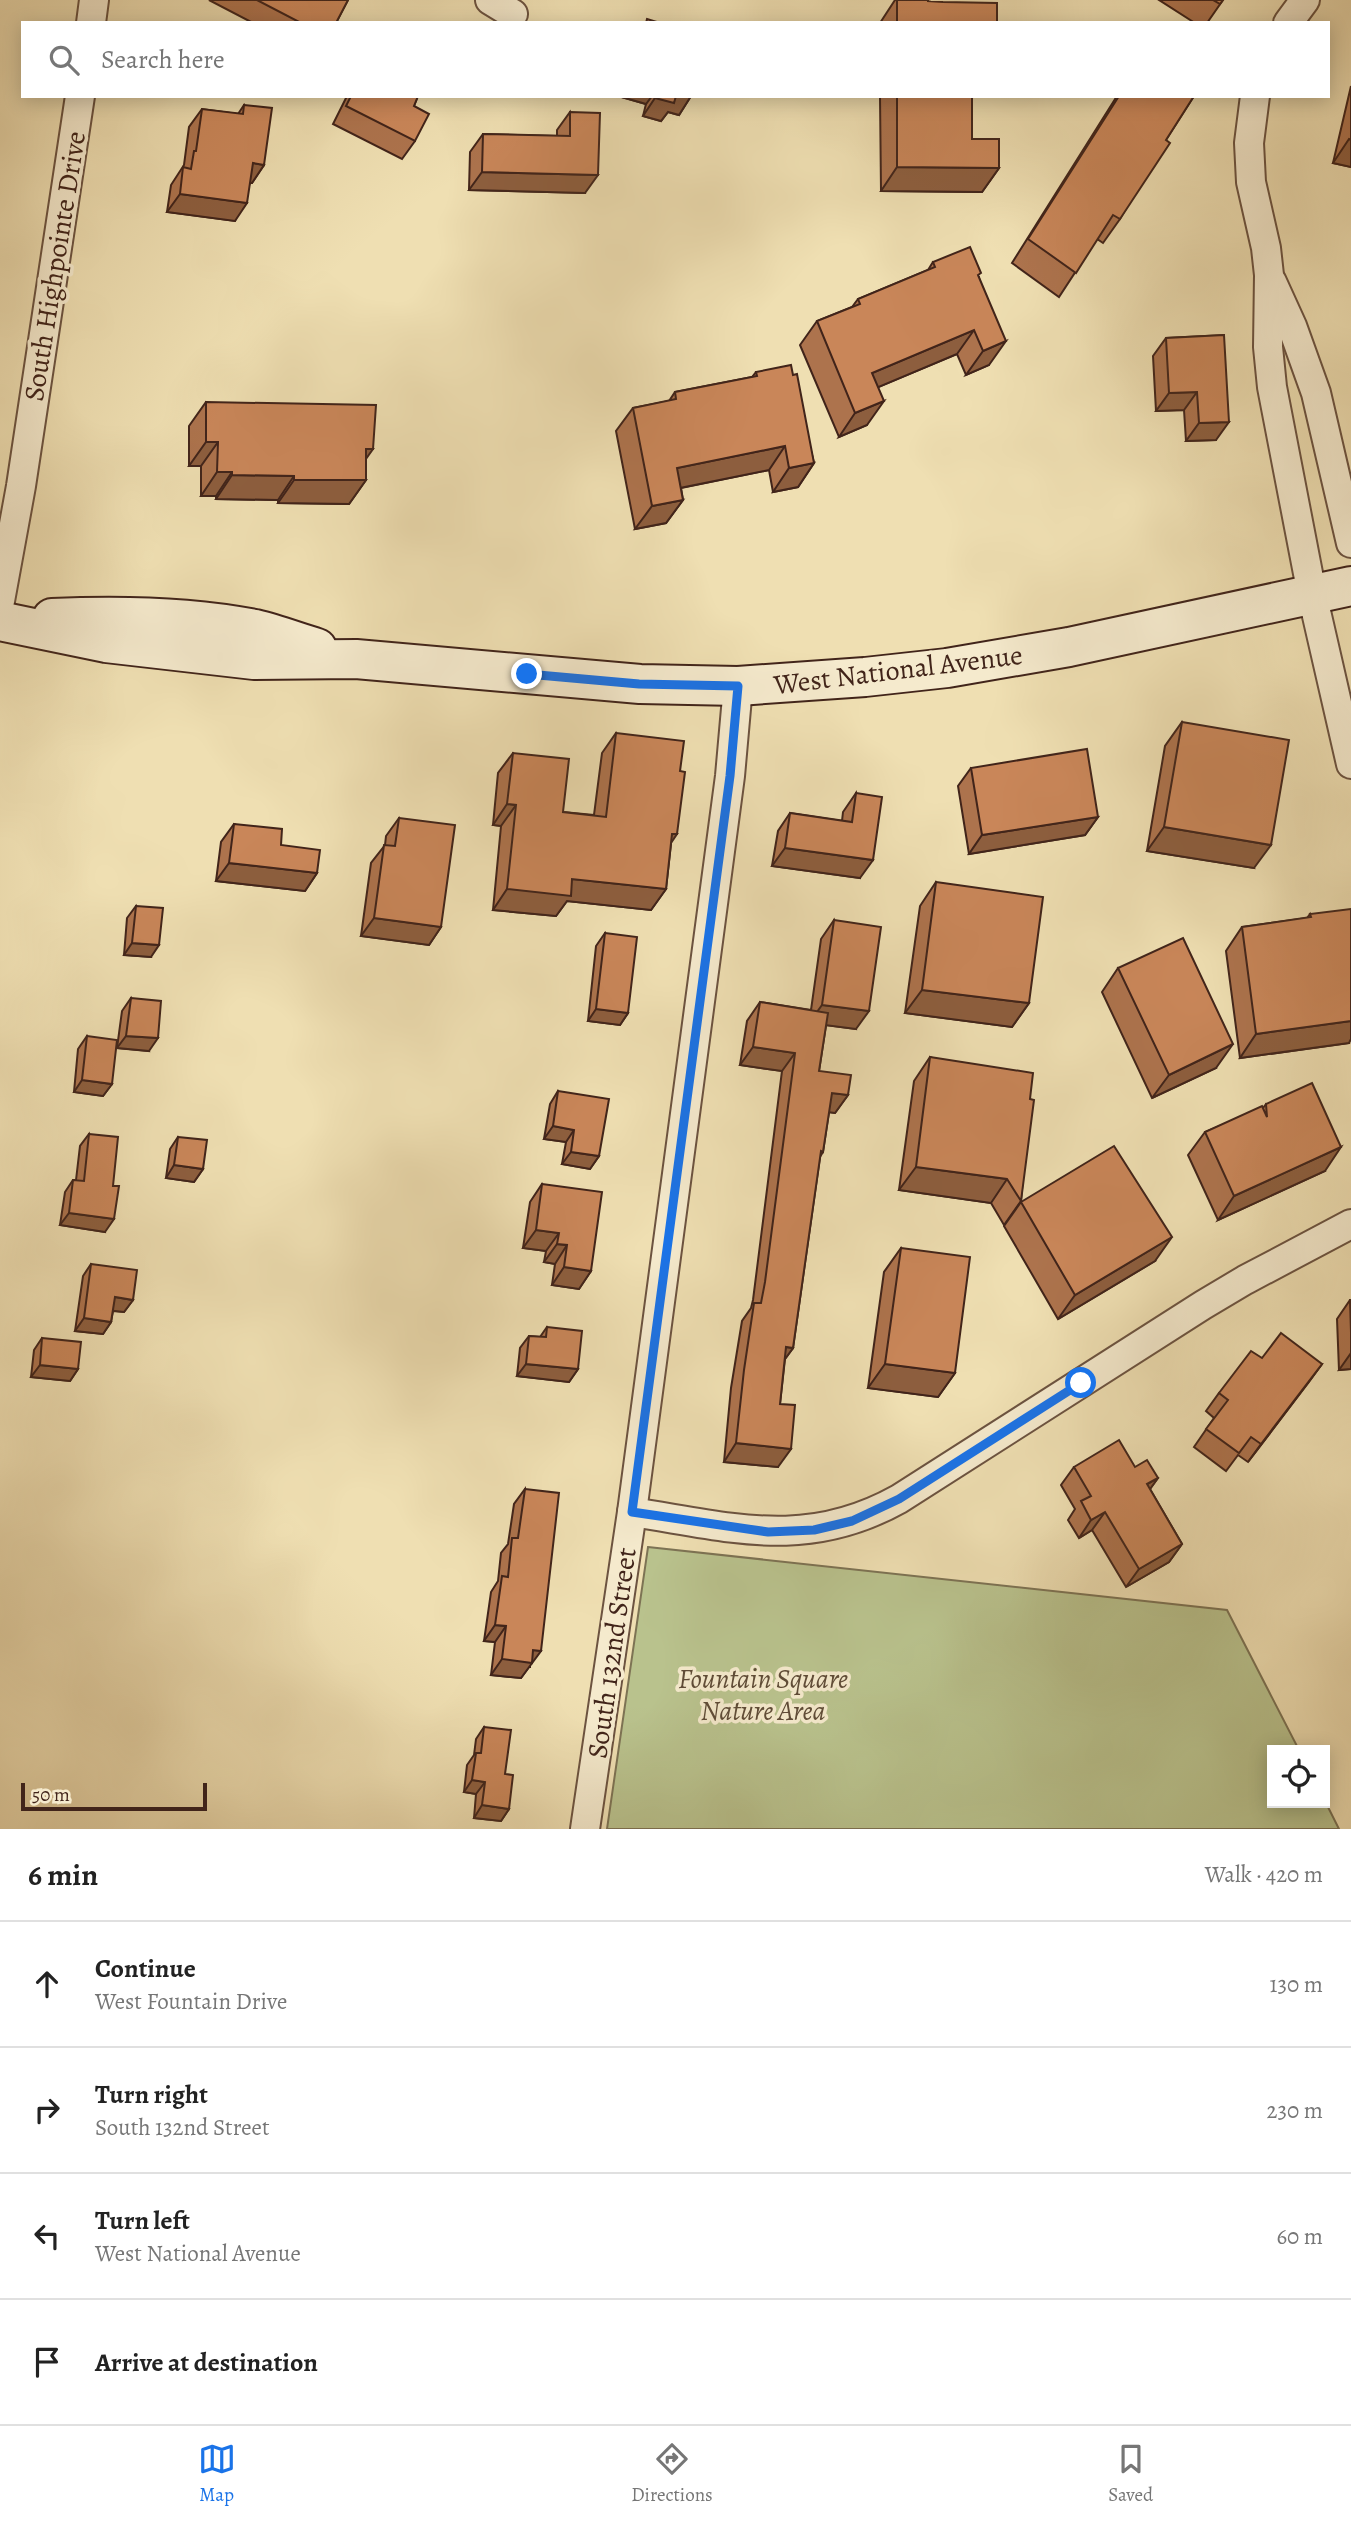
<!DOCTYPE html>
<html lang="en">
<head>
<meta charset="utf-8">
<style>
	body { margin:0; font-family:Alegreya,serif; background:#f6f6f6; color:#222 }
	.controls { position:absolute; right:21px; bottom:21px; display:grid; overflow:hidden; border-radius:0px; box-shadow:0 4px 18px #0003 }
	.controls button { width:63px; height:63px; display:grid; place-items:center; padding:0; border:0; border-bottom:2px solid #e0e0e0; background:#fff; color:#222; font:35px sans-serif }
	.scale { position:absolute; left:21px; bottom:18px; width:186px; box-sizing:border-box; padding-left:7px; border:4px solid #41241a; border-top:0; font-size:19px; line-height:24px; white-space:nowrap; color:#41241a; -webkit-text-stroke:5px #f5eacd; paint-order:stroke }
	.stop { position:absolute; width:21px; height:21px; margin:-16px; border:5px solid #1a73e8; border-radius:50%; background:#fff }
	.stop.end { background:#1a73e8; border-color:#fff; box-shadow:0 2px 7px #0008 }
	.list { margin:0; padding:0; list-style:none }
	h2 { display:flex; justify-content:space-between; align-items:center; height:91px; margin:0; padding:0 28px; font-size:30px }
	h2 small { font-size:23px; font-weight:400; color:#767676 }
	.list li { display:grid; grid-template-columns:46px 1fr auto; gap:21px; align-items:center; box-sizing:border-box; height:126px; padding:0 28px; border-top:2px solid #e0e0e0 }
	.list b { display:block; font-size:26px; white-space:nowrap }
	.list p { margin:0; font-size:23px; white-space:nowrap; color:#767676 }
	.list em { font-size:23px; font-style:normal; color:#767676 }
	.icon { flex:none; width:38px; height:38px; fill:none; stroke:currentColor; stroke-width:2; stroke-linecap:round; stroke-linejoin:round }
	.map { position:relative; flex:none; width:1351px; height:1829px; overflow:hidden }
	.search { position:absolute; background:#fff; box-shadow:0 4px 18px #0003; left:21px; right:21px; top:21px; height:77px; display:flex; align-items:center; gap:18px; box-sizing:border-box; padding:0 24px; border-radius:0px; color:#767676; font-size:26px }
	.sheet { height:595px; background:#fff }
	nav { display:flex; justify-content:space-around; align-items:center; box-sizing:border-box; height:98px; border-top:2px solid #e0e0e0; background:#fff; font-size:19px; color:#767676 }
	nav a { display:grid; justify-items:center; gap:4px }
	nav .on { color:#1a73e8 }
	.map>svg:first-child { display:block }
</style>
</head>
<body>
<div class="map">
<svg width="1351" height="1829" viewBox="0 0 1351 1829">
	<rect width="100%" height="100%" fill="#efdfb2"/>
	<filter id="stains"><feTurbulence type="fractalNoise" baseFrequency=".00286" numOctaves="4"/><feColorMatrix values="0 0 0 0 .2 0 0 0 0 .09 0 0 0 0 .02 0 0 0 .5 -.17"/></filter>
	<radialGradient id="worn" r=".72"><stop offset=".6" stop-color="#630" stop-opacity="0"/><stop offset="1" stop-color="#630" stop-opacity=".3"/></radialGradient>
	<polygon fill="#b9c28d" stroke="#7d7354" stroke-width="2" points="648,1547 1227,1610 1299,1750 1272,1750 1272,1803 1325,1801 1339,1829 607,1829"/>
	<g fill="none" stroke-linecap="round" stroke-linejoin="round">
		<defs>
			<g id="street">
				<polyline points="490,0 513,14"/>
				<polyline points="91,23 94,0"/>
				<polyline points="1288,23 1305,0"/>
				<polyline points="1255,96 1249,143 1251,182 1266,248 1269,275 1268,347 1272,387 1312,594 1351,764"/>
				<polyline points="1272,282 1292,326 1316,393 1351,543"/>
				<polyline points="0,601 21,486 80,96"/>
				<path d="M632,1512C731,1527 806,1551 899,1499L1203,1305L1245,1280L1351,1224"/>
				<polyline points="585,1829 632,1512 730,776 738,686"/>
			</g>
			<g id="secondary">
				<path d="M52,618C119,615 189,616 255,629C276,634 297,642 317,648"/>
				<polyline points="0,621 106,643 254,660 356,659 640,684 738,686 865,677 947,668 1069,647 1351,586"/>
			</g>
		</defs>
		<use href="#street" stroke="#6c5340" stroke-width="32"/>
		<use href="#secondary" stroke="#41241a" stroke-width="42"/>
		<use href="#street" stroke="#f5eacd" stroke-width="28"/>
		<use href="#secondary" stroke="#f5eacd" stroke-width="38"/>
	</g>
	<g fill="#ad734d" stroke="#41241a" stroke-width="2">
		<polygon points="209,0 348,0 336,23 253,23"/>
		<polygon points="895,0 928,0 928,1 997,23 880,23"/>
		<polygon points="1159,0 1223,0 1207,23 1195,23"/>
		<polygon points="1351,86 1351,167 1333,163"/>
		<polygon points="347,96 418,96 414,106 415,141 402,159 333,124"/>
		<polygon points="618,96 691,96 679,115 668,112 661,121 643,116 646,104"/>
		<polygon points="880,96 972,96 972,139 999,168 982,192 881,191"/>
		<polygon points="1117,96 1194,96 1166,140 1120,219 1103,243 1097,239 1059,297 1012,263"/>
		<polygon points="244,105 264,165 252,183 250,183 235,221 167,212 171,185 184,165 189,127 202,109 238,114"/>
		<polygon points="570,112 585,193 469,190 470,152 483,134 557,136 557,130"/>
		<polygon points="933,262 979,277 989,365 966,375 957,354 878,387 867,425 839,437 800,345 817,321 852,307 858,299 928,270"/>
		<polygon points="1224,335 1216,440 1186,441 1184,410 1156,411 1153,356 1166,338"/>
		<polygon points="756,372 793,375 814,463 798,487 773,492 769,470 681,488 683,500 666,523 635,529 616,431 633,408 669,401 675,392 752,377"/>
		<polygon points="206,402 366,458 366,480 349,504 278,503 278,500 216,499 216,496 201,496 201,466 189,466 189,426"/>
		<polygon points="1182,722 1254,868 1147,851 1165,746"/>
		<polygon points="616,733 671,844 666,889 651,910 567,901 556,916 493,910 501,826 493,825 498,773 513,753 563,812 594,815 602,753"/>
		<polygon points="971,768 1098,817 1085,835 969,854 958,786"/>
		<polygon points="856,793 860,878 772,866 778,831 790,813 842,821 843,812"/>
		<polygon points="399,818 441,927 429,945 361,936 371,863 385,845 386,836"/>
		<polygon points="234,824 281,845 317,873 305,891 216,881 221,842"/>
		<polygon points="936,882 1029,1003 1012,1027 905,1013 920,906"/>
		<polygon points="136,906 151,957 124,955 127,918"/>
		<polygon points="1310,914 1349,1043 1240,1058 1226,951 1242,927 1307,918"/>
		<polygon points="834,920 856,1029 826,1025 819,1071 848,1095 835,1113 829,1112 823,1152 820,1157 793,1348 785,1359 780,1404 778,1467 724,1462 731,1388 742,1321 751,1308 753,1300 782,1071 740,1065 747,1021 760,1002 811,1010 821,939"/>
		<polygon points="605,933 628,1013 620,1025 588,1021 596,946"/>
		<polygon points="1118,968 1216,1068 1152,1098 1102,992"/>
		<polygon points="131,998 149,1051 117,1048 122,1011"/>
		<polygon points="87,1036 112,1084 103,1096 74,1092 78,1049"/>
		<polygon points="930,1057 1030,1099 1021,1201 1004,1225 991,1203 899,1190 914,1081"/>
		<polygon points="558,1091 599,1156 590,1169 562,1164 566,1142 544,1139 550,1104"/>
		<polygon points="1266,1104 1325,1171 1218,1220 1188,1155 1205,1132 1263,1108"/>
		<polygon points="89,1134 105,1232 60,1225 65,1192 73,1180 76,1180 80,1146"/>
		<polygon points="178,1137 203,1169 194,1182 166,1178 170,1149"/>
		<polygon points="542,1184 591,1271 579,1289 552,1285 555,1264 544,1262 546,1251 523,1248 530,1202"/>
		<polygon points="1021,1202 1155,1261 1058,1319 1004,1226"/>
		<polygon points="901,1248 955,1373 938,1397 868,1388 884,1272"/>
		<polygon points="91,1264 133,1300 124,1312 113,1311 111,1322 103,1334 75,1331 83,1276"/>
		<polygon points="1350,1300 1351,1300 1351,1369 1339,1370 1337,1319"/>
		<polygon points="547,1327 578,1369 569,1382 517,1376 520,1348 529,1336 540,1337"/>
		<polygon points="42,1338 78,1369 70,1381 31,1377 34,1350"/>
		<polygon points="1262,1358 1322,1364 1248,1462 1238,1455 1226,1471 1194,1447 1214,1418 1206,1411 1219,1393"/>
		<polygon points="1074,1467 1135,1467 1158,1478 1150,1489 1182,1544 1169,1562 1126,1587 1092,1530 1079,1538 1068,1520 1075,1509 1061,1485"/>
		<polygon points="525,1489 530,1667 529,1667 521,1678 491,1675 495,1642 484,1641 491,1592 498,1581 501,1553 508,1544 514,1504"/>
		<polygon points="484,1727 505,1774 509,1809 501,1821 474,1818 476,1794 464,1792 467,1765 474,1755 476,1739"/>
	</g>
	<g fill="#8d5e3e" stroke="#41241a" stroke-width="2">
		<polygon points="618,96 652,96 646,104"/>
		<polygon points="674,96 691,96 679,115 668,112 661,121 643,116 655,98"/>
		<polygon points="1349,139 1351,140 1351,167 1333,163"/>
		<polygon points="253,163 264,165 252,183 240,181"/>
		<polygon points="897,167 999,168 982,192 881,191"/>
		<polygon points="482,172 598,175 585,193 469,190"/>
		<polygon points="180,194 247,203 235,221 167,212"/>
		<polygon points="974,330 957,354 855,397 872,373"/>
		<polygon points="1006,341 989,365 966,375 983,351"/>
		<polygon points="1197,392 1184,410 1156,411 1169,393"/>
		<polygon points="884,401 867,425 839,437 855,413"/>
		<polygon points="1229,422 1216,440 1186,441 1199,423"/>
		<polygon points="206,442 218,442 201,466 189,466"/>
		<polygon points="785,446 769,470 660,492 677,468"/>
		<polygon points="366,449 373,449 356,473"/>
		<polygon points="814,463 798,487 773,492 789,468"/>
		<polygon points="217,472 232,472 216,496 201,496"/>
		<polygon points="232,475 294,476 278,500 216,499"/>
		<polygon points="294,480 366,480 349,504 278,503"/>
		<polygon points="683,500 666,523 635,529 652,506"/>
		<polygon points="507,804 516,805 501,826 493,825"/>
		<polygon points="1098,817 1085,835 969,854 982,835"/>
		<polygon points="1164,827 1271,845 1254,868 1147,851"/>
		<polygon points="672,834 677,834 663,855"/>
		<polygon points="785,848 873,860 860,878 772,866"/>
		<polygon points="229,863 317,873 305,891 216,881"/>
		<polygon points="572,879 666,889 651,910 567,901 556,916 493,910 507,889"/>
		<polygon points="374,918 441,927 429,945 361,936"/>
		<polygon points="132,943 159,945 151,957 124,955"/>
		<polygon points="922,990 1029,1003 1012,1027 905,1013"/>
		<polygon points="822,1005 869,1011 856,1029 809,1023"/>
		<polygon points="596,1009 628,1013 620,1025 588,1021"/>
		<polygon points="1351,1021 1351,1039 1349,1043 1240,1058 1256,1034"/>
		<polygon points="126,1036 158,1038 149,1051 117,1048"/>
		<polygon points="1233,1044 1216,1068 1152,1098 1169,1075"/>
		<polygon points="753,1047 795,1053 782,1071 740,1065"/>
		<polygon points="82,1080 112,1084 103,1096 74,1092"/>
		<polygon points="832,1093 848,1095 835,1113 819,1111"/>
		<polygon points="553,1126 574,1130 566,1142 544,1139"/>
		<polygon points="1341,1147 1325,1171 1218,1220 1234,1196"/>
		<polygon points="571,1152 599,1156 590,1169 562,1164"/>
		<polygon points="174,1165 203,1169 194,1182 166,1178"/>
		<polygon points="916,1167 1007,1179 991,1203 899,1190"/>
		<polygon points="69,1213 114,1219 105,1232 60,1225"/>
		<polygon points="536,1230 559,1233 546,1251 523,1248"/>
		<polygon points="1172,1237 1155,1261 1058,1319 1075,1295"/>
		<polygon points="557,1244 567,1245 555,1264 544,1262"/>
		<polygon points="564,1267 591,1271 579,1289 552,1285"/>
		<polygon points="115,1297 133,1300 124,1312 106,1310"/>
		<polygon points="84,1318 111,1322 103,1334 75,1331"/>
		<polygon points="786,1347 793,1348 780,1366"/>
		<polygon points="1351,1353 1351,1369 1339,1370"/>
		<polygon points="526,1364 578,1369 569,1382 517,1376"/>
		<polygon points="885,1364 955,1373 938,1397 868,1388"/>
		<polygon points="1322,1364 1309,1382 1248,1462 1261,1444"/>
		<polygon points="40,1365 78,1369 70,1381 31,1377"/>
		<polygon points="736,1443 791,1449 778,1467 724,1462"/>
		<polygon points="1158,1478 1145,1496 1147,1484"/>
		<polygon points="1105,1512 1092,1530 1079,1538 1091,1520"/>
		<polygon points="1182,1544 1169,1562 1126,1587 1139,1569"/>
		<polygon points="495,1625 506,1626 495,1642 484,1641"/>
		<polygon points="533,1650 541,1651 521,1678 491,1675 502,1659"/>
		<polygon points="472,1780 485,1782 476,1794 464,1792"/>
		<polygon points="482,1805 509,1809 501,1821 474,1818"/>
	</g>
	<g fill="#c98659" stroke="#41241a" stroke-width="2">
		<polygon points="257,0 348,0 336,23 301,23"/>
		<polygon points="897,0 928,0 928,1 943,2 997,3 997,23 897,23"/>
		<polygon points="1213,0 1223,0 1220,4"/>
		<polygon points="647,19 660,23 646,23"/>
		<polygon points="351,96 418,96 414,106 429,114 415,141 346,106"/>
		<polygon points="656,96 676,96 674,103 655,98"/>
		<polygon points="897,96 972,96 972,139 999,139 999,168 897,167"/>
		<polygon points="1119,96 1194,96 1166,140 1170,143 1120,219 1113,215 1076,273 1028,239"/>
		<polygon points="244,105 272,108 264,165 253,163 247,203 180,194 183,167 191,169 194,151 196,151 202,109 243,114"/>
		<polygon points="570,112 600,113 598,175 482,172 483,134 570,136"/>
		<polygon points="970,247 981,273 978,275 1006,341 983,351 974,330 872,373 884,401 855,413 817,321 860,304 858,299 935,267 933,262"/>
		<polygon points="1224,335 1229,422 1199,423 1197,392 1169,393 1166,338"/>
		<polygon points="791,365 793,375 797,374 814,463 789,468 785,446 677,468 683,500 652,506 633,408 676,399 675,392 757,376 756,372"/>
		<polygon points="206,402 376,405 373,449 366,449 366,480 294,480 294,476 232,475 232,472 217,472 218,442 206,442"/>
		<polygon points="1182,722 1289,740 1271,845 1164,827"/>
		<polygon points="616,733 684,741 680,771 685,772 677,834 672,834 666,889 572,879 571,896 507,889 516,805 507,804 513,753 569,759 563,812 606,817"/>
		<polygon points="1087,749 1098,817 982,835 971,768"/>
		<polygon points="856,793 882,797 873,860 785,848 790,813 852,822"/>
		<polygon points="399,818 455,825 441,927 374,918 384,845 395,846"/>
		<polygon points="234,824 282,829 281,845 320,850 317,873 229,863"/>
		<polygon points="936,882 1043,897 1029,1003 922,990"/>
		<polygon points="136,906 163,908 159,945 132,943"/>
		<polygon points="1351,909 1351,1021 1256,1034 1242,927 1311,917 1310,914"/>
		<polygon points="834,920 881,927 869,1011 822,1005"/>
		<polygon points="605,933 637,937 628,1013 596,1009"/>
		<polygon points="1183,938 1233,1044 1169,1075 1118,968"/>
		<polygon points="131,998 161,1001 158,1038 126,1036"/>
		<polygon points="760,1002 828,1013 819,1071 851,1075 848,1095 832,1093 823,1152 821,1151 793,1348 786,1347 780,1404 795,1405 791,1449 736,1443 744,1370 754,1303 761,1303 765,1282 795,1053 753,1047"/>
		<polygon points="87,1036 117,1040 112,1084 82,1080"/>
		<polygon points="930,1057 1033,1073 1030,1099 1034,1100 1021,1201 1007,1179 916,1167"/>
		<polygon points="1312,1083 1341,1147 1234,1196 1205,1132 1262,1106 1267,1117 1266,1104"/>
		<polygon points="558,1091 609,1099 599,1156 571,1152 574,1130 553,1126"/>
		<polygon points="89,1134 118,1137 113,1186 119,1186 114,1219 69,1213 73,1180 84,1181"/>
		<polygon points="178,1137 207,1140 203,1169 174,1165"/>
		<polygon points="1114,1146 1172,1237 1075,1295 1021,1202"/>
		<polygon points="542,1184 602,1192 591,1271 564,1267 567,1245 557,1244 559,1233 536,1230"/>
		<polygon points="901,1248 970,1257 955,1373 885,1364"/>
		<polygon points="91,1264 137,1270 133,1300 115,1297 111,1322 84,1318"/>
		<polygon points="1350,1300 1351,1300 1351,1332"/>
		<polygon points="547,1327 582,1331 578,1369 526,1364 529,1336 546,1337"/>
		<polygon points="1281,1333 1322,1364 1261,1444 1251,1437 1239,1453 1206,1429 1228,1400 1219,1393 1251,1351 1262,1358"/>
		<polygon points="42,1338 81,1342 78,1369 40,1365"/>
		<polygon points="1119,1440 1135,1467 1147,1460 1158,1478 1147,1484 1182,1544 1139,1569 1105,1512 1091,1520 1081,1501 1091,1496 1074,1467"/>
		<polygon points="525,1489 559,1493 541,1651 533,1650 532,1663 502,1659 506,1626 495,1625 502,1576 508,1577 512,1538 518,1538"/>
		<polygon points="484,1727 511,1730 505,1774 513,1775 509,1809 482,1805 485,1782 472,1780 476,1753 481,1753"/>
	</g>
	<g fill="none" stroke-linecap="round" stroke-linejoin="round">
		<polyline stroke="#1a73e8" stroke-width="9" points="527,674 639,684 738,686 730,776 632,1512 768,1532 814,1530 852,1521 899,1499 1081,1383"/>
	</g>
	<g text-anchor="middle" stroke-width="7" stroke-linejoin="round" paint-order="stroke">
		<g font-size="28" fill="#41241a" stroke="#f5eacd">
			<text transform="translate(54 266) rotate(-81)" y="10">South Highpointe Drive</text>
			<text transform="translate(898 669) rotate(-7)" y="10">West National Avenue</text>
			<text transform="translate(611 1653) rotate(-82)" y="10">South 132nd Street</text>
		</g>
		<g font-size="28" font-style="italic" fill="#5f4c37" stroke="#f5eacd">
			<text x="763" y="1688">Fountain Square<tspan x="763" dy="32">Nature Area</tspan></text>
		</g>
	</g>
	<rect width="100%" height="100%" filter="url(#stains)"/>
	<rect width="100%" height="100%" fill="url(#worn)"/>
</svg>
<div class="controls">
<button><svg class="icon" aria-label="locate" viewBox="0 0 24 24"><circle cx="12" cy="12" r="6"/><path d="M12 2v4M12 18v4M2 12h4M18 12h4"/></svg></button>
</div>
<div class="scale">50 m</div>
<div class="stop" style="left:1081px;top:1383px"></div>
<div class="stop end" style="left:527px;top:674px"></div>
<div class="search"><svg class="icon" aria-label="search" viewBox="0 0 24 24"><circle cx="10" cy="10" r="6"/><path d="M15 15l6 6"/></svg>Search here</div>
</div>
<section class="sheet">
<h2>6 min<small>Walk · 420 m</small></h2>
<ul class="list">
<li><svg class="icon" aria-label="ahead" viewBox="0 0 24 24"><path d="M12 20V5M6 11l6-6 6 6"/></svg><div><b>Continue</b><p>West Fountain Drive</p></div><em>130 m</em></li>
<li><svg class="icon" aria-label="right" viewBox="0 0 24 24"><path d="M7 20v-9h11M14 6l5 5-5 5"/></svg><div><b>Turn right</b><p>South 132nd Street</p></div><em>230 m</em></li>
<li><svg class="icon" aria-label="left" viewBox="0 0 24 24"><path d="M17 20v-9H6M10 6l-5 5 5 5"/></svg><div><b>Turn left</b><p>West National Avenue</p></div><em>60 m</em></li>
<li><svg class="icon" aria-label="arrive" viewBox="0 0 24 24"><path d="M6 21V4h12l-3 4 3 4H6"/></svg><div><b>Arrive at destination</b></div></li>
</ul>
</section>
<nav>
<a class="on"><svg class="icon" aria-label="map" viewBox="0 0 24 24"><path d="M3 6l6-2 6 2 6-2v14l-6 2-6-2-6 2zM9 4v14M15 6v14"/></svg>Map</a>
<a><svg class="icon" aria-label="directions" viewBox="0 0 24 24"><path d="M12 3l9 9-9 9-9-9zM9 14v-3h6M13 9l2 2-2 2"/></svg>Directions</a>
<a><svg class="icon" aria-label="saved" viewBox="0 0 24 24"><path d="M7 4h10v16l-5-4-5 4z"/></svg>Saved</a>
</nav>
</body>
</html>
